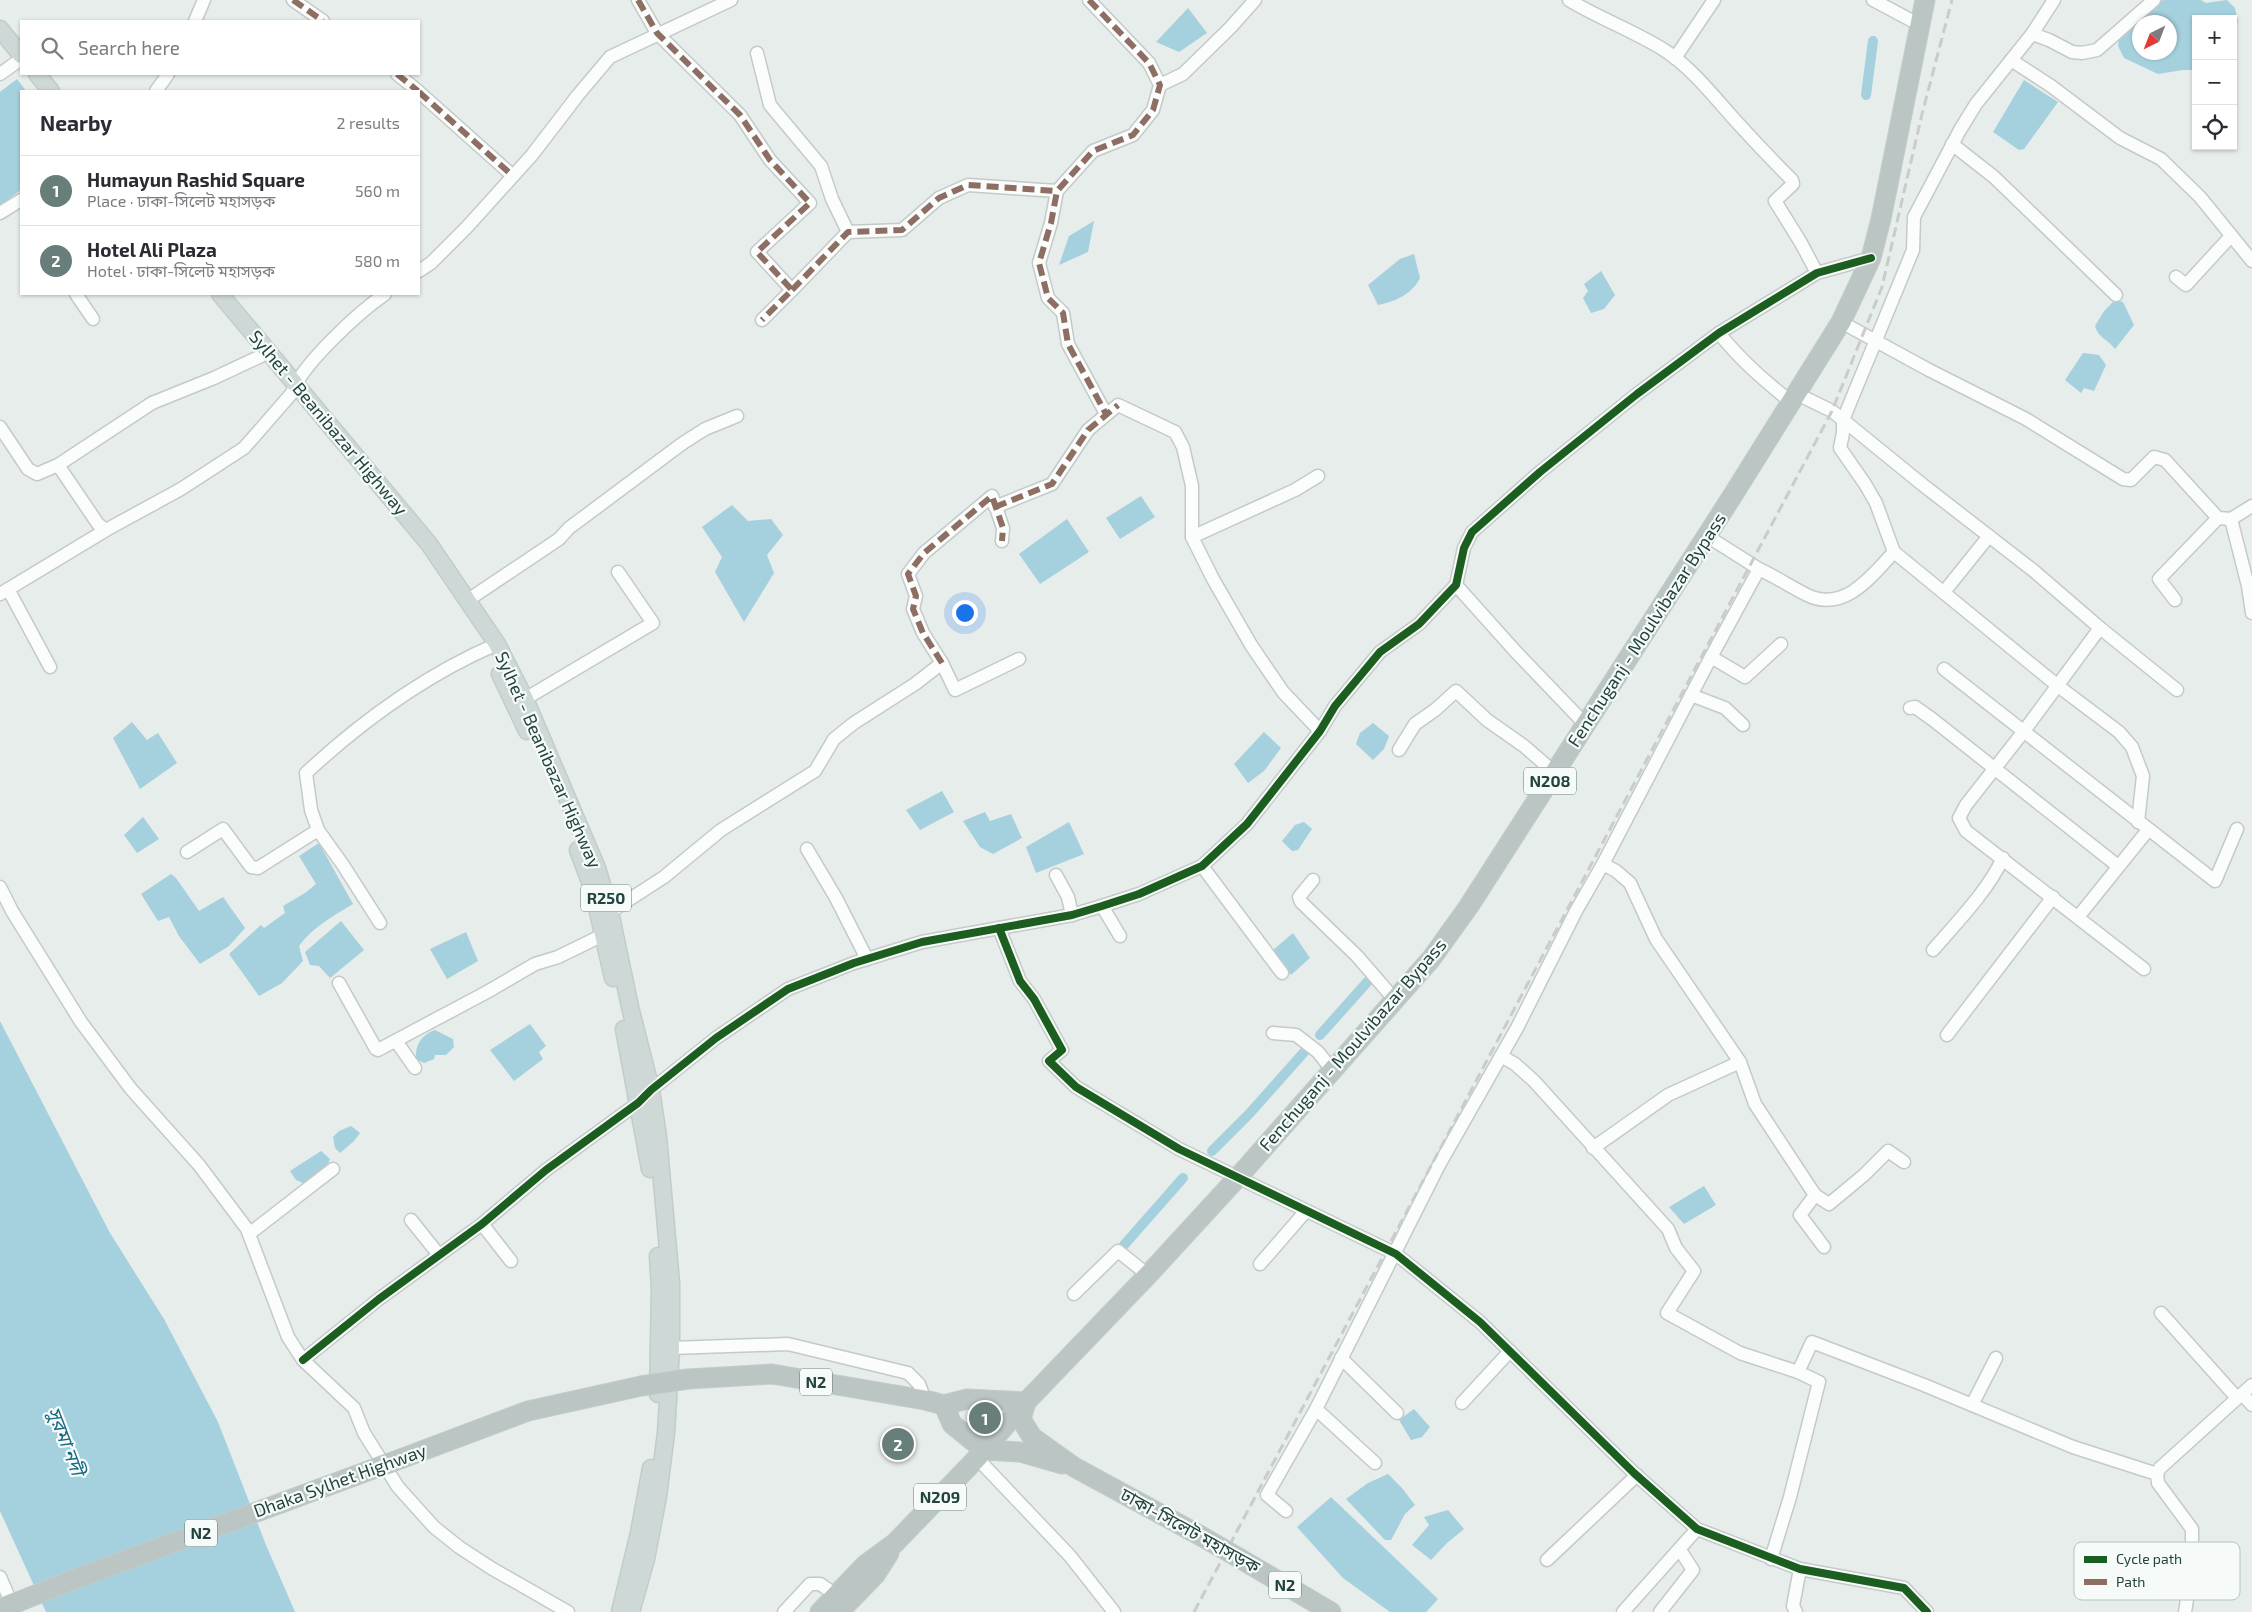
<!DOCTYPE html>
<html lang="en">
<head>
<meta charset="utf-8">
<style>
	body { margin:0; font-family:"Exo 2","Noto Sans Bengali",sans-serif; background:#f2f2f3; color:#2b2b33 }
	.controls { position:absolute; right:15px; top:15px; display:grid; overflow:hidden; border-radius:0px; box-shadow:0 1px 4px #0004 }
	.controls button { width:45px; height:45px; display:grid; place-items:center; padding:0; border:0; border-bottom:1px solid #e1e1e2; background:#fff; color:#2b2b33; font:25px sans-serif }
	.compass { position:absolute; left:2132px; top:15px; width:45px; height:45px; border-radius:50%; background:#fff; box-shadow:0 1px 4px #0004; rotate:222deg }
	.you { position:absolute; left:964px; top:612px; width:18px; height:18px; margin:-12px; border:4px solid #fff; border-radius:50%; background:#1a73e8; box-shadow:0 0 0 8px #1a73e833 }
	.badge { display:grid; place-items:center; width:32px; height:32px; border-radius:50%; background:#677e7b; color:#fff; font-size:16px; font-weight:700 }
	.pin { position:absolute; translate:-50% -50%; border:2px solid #fff; box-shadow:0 1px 5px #0006 }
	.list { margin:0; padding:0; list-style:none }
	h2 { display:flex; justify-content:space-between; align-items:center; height:65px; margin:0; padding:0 20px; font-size:21px }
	h2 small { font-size:16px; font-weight:400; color:#7c7c81 }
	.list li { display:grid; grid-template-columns:32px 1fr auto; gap:15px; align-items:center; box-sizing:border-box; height:70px; padding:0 20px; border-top:1px solid #e1e1e2 }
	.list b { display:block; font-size:19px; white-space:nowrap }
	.list p { margin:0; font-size:16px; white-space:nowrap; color:#7c7c81 }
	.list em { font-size:16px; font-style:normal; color:#7c7c81 }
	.icon { flex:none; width:28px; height:28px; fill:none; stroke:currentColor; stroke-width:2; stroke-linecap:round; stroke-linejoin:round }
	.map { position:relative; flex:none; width:2252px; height:1612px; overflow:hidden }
	.search { position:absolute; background:#fff; box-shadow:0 1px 4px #0004; left:20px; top:20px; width:400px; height:55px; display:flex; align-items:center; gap:12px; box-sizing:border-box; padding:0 18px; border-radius:0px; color:#7c7c81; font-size:19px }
	.panel { position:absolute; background:#fff; box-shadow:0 1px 4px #0004; left:20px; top:90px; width:400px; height:205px; border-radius:0px }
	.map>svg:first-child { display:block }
</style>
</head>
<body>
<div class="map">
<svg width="2252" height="1612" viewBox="0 0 2252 1612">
	<rect width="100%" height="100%" fill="#e7edeb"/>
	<g fill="#a5d0de" fill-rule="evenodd">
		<path d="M2163,0H2201L2206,3L2227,0L2235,8L2238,22L2233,28V19H2196V70H2183L2158,74L2124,58L2118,46L2119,39ZM2140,22H2170V52H2140Z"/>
		<polygon points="1188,8 1207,33 1179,52 1156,42"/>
		<polygon points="17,79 26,91 21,91 21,190 0,205 0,92"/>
		<polygon points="2024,80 2058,102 2024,149 2019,150 1993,132"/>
		<polygon points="1094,221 1088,252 1059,265 1069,236"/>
		<path d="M1414,254L1420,278C1411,295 1396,301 1378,305L1368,285L1400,259Z"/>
		<polygon points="1601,271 1615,295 1604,309 1591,313 1583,298 1588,291 1584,284"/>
		<path d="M2115,300L2123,302L2134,325L2115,349C2108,339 2098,338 2095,326L2104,311Z"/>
		<polygon points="2083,353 2099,355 2106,365 2094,391 2084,388 2081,393 2065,380"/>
		<polygon points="1141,496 1155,517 1120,539 1106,518"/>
		<polygon points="732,505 748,521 771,519 783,535 767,555 774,573 744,622 715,572 722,557 702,527"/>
		<polygon points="1067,519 1089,552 1040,584 1019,554"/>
		<polygon points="132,722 147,740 158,733 177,763 140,789 113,738"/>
		<polygon points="1373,723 1389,736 1384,749 1373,760 1356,744 1360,733"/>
		<polygon points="1264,732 1281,748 1264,771 1248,783 1234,764"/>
		<polygon points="942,791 954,812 920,830 906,810"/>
		<polygon points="985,812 990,821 1011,814 1022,838 993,854 980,847 963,821"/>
		<polygon points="143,817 159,839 137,853 124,835"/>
		<polygon points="1069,822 1084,854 1036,873 1026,847"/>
		<polygon points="1304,822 1312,829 1298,850 1292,851 1282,841 1295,825"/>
		<path d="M319,843L353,904C333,916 313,927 299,946L303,961L282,983L259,996L229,954L261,925L264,928L285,913L283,906L305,893L316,884L299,856Z"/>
		<polygon points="171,874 176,878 199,911 223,897 245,928 229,946 200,964 179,936 169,917 158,921 141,894"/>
		<polygon points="341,921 364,950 330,978 319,966 310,965 305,952"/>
		<polygon points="466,932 478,961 447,979 430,949"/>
		<polygon points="1293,933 1310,958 1291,975 1272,951"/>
		<polygon points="0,1021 110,1233 164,1319 218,1422 266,1545 295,1612 46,1612 0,1511"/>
		<polygon points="530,1024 546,1046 539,1052 543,1059 514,1081 490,1050"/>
		<path d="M435,1030L453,1039L454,1047L446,1055H435L434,1059L424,1063L416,1059C415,1045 421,1035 435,1030Z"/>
		<polygon points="351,1126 360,1133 354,1141 340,1153 335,1148 333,1137 339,1131"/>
		<polygon points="321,1151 330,1159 326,1168 305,1184 296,1180 290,1171"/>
		<polygon points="1704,1186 1716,1205 1684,1224 1669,1207"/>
		<polygon points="1414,1409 1430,1427 1422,1437 1411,1440 1399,1420"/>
		<polygon points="1388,1474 1402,1488 1415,1505 1405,1514 1391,1540 1385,1540 1346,1499 1368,1483"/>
		<polygon points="1331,1497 1438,1599 1426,1612 1390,1612 1343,1578 1297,1527"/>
		<polygon points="1448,1510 1464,1529 1447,1543 1431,1560 1412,1545 1429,1525 1424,1517"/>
	</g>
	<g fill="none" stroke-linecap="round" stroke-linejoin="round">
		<g stroke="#a5d0de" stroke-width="10">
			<polyline points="1866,95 1873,41"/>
			<polyline points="1320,1035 1369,980"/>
			<polyline points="1212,1151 1250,1113 1306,1050"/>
			<polyline points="1124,1245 1183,1178"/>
		</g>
		<defs>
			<g id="minor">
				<polyline points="293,0 323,21"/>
				<polyline points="638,0 657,33 740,115 770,160 810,203 757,252 792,290 762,320"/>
				<polyline points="1089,0 1149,63 1160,85 1153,110 1133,135 1093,151 1057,191 1051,223 1039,263 1048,298 1063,313 1068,344 1106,414"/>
				<path d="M1569,0C1599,18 1631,30 1661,48C1689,65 1712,94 1734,119C1753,140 1772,160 1792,180L1793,184L1775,201L1801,243L1817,273"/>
				<polyline points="1873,0 1920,25"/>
				<polyline points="2054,0 2032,34 1976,104 1960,130 1914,217 1913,250 1843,420 1843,433 1840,448 1865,484 1876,503 1894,552 2058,686 2119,732 2132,747 2143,776 2138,822"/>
				<polyline points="195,21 204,0"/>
				<polyline points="2032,34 2049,40 2072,52 2082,53 2097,50 2154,0"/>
				<polyline points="757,53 770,105 821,166 832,199 848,232"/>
				<polyline points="1675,58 1714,0"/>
				<polyline points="2011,60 2051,86 2120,138 2161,159 2200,197 2252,261"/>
				<polyline points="0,74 21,59"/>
				<polyline points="397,74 418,91"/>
				<polyline points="1160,85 1183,74 1231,27 1255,0"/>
				<polyline points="156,91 168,74"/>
				<polyline points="419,92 513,176"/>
				<polyline points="1952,144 1994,177 2116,295"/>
				<polyline points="0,213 21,200"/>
				<polyline points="419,271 431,263 467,227 532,155 578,95 610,57 731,0"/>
				<polyline points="2176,277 2186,285 2231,236"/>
				<polyline points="792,290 848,232 902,230 939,198 968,185 1057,191"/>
				<polyline points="76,294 93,319"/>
				<polyline points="1841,322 1929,370 2026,419 2123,479 2131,480 2154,457 2165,460 2218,518 2231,519 2252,506"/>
				<path d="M1719,333C1740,360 1765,381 1792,403"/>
				<polyline points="1797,394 1832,411 1923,485 2034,571 2100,628 2024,731 1966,805 1959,818 1966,831 2144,969"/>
				<path d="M0,427L28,469L37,474L58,465L98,524L106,530L181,489L244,448L292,393C301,365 359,312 385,294"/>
				<polyline points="58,465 152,403 214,378 261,356"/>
				<polyline points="995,507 1052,484 1088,430 1118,405 1175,432 1183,447 1192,486 1192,537 1213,579 1251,645 1283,692 1320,731"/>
				<polyline points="2231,519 2248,586 2252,613"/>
				<polyline points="1192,537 1295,490 1318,476"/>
				<path d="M1759,569C1776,577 1791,587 1807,595C1844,613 1872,576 1894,552"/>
				<polyline points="1456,585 1516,652 1586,725"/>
				<polyline points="8,589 50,667"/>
				<polyline points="1944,592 1989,536"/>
				<polyline points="0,594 106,530"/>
				<polyline points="468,600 559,539 569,528 683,443 705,429 737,416"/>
				<polyline points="2175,600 2159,579 2218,518"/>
				<polyline points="2100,628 2177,690"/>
				<polyline points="1711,657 1745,677 1781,644"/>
				<polyline points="942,663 923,633 913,609 916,596 908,574 924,553 992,496 1003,528 1002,541"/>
				<polyline points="1944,669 2215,881 2237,829"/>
				<polyline points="1691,695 1725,708 1743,725"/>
				<polyline points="525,699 653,623 618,572"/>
				<polyline points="1910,708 1915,707 1932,719 2118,866"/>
				<polyline points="1399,750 1415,724 1435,710 1456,691 1487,720 1524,746 1555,773"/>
				<polyline points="807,849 836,898 867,959"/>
				<polyline points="187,852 223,829 251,867 258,868 318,830"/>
				<polyline points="1603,864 1616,871 1630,883 1656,939 1740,1062 1755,1104 1815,1195 1800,1215 1824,1247"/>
				<polyline points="1202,866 1282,973"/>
				<polyline points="1056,875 1068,897 1072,915"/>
				<polyline points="1313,880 1299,897 1301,902 1357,956 1395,1000"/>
				<polyline points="0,887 12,911 81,1022 131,1089 199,1165 247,1229 288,1337 303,1360 354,1408 364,1433 398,1487 434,1527 459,1547 491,1568 568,1612"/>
				<polyline points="1102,906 1120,936"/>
				<polyline points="610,912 664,877 721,830 815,771 834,739 854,723 915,684 942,663 955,690 1019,659"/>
				<polyline points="2078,917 2148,830"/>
				<path d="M380,923L343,865L318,830L311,810L306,773C362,721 427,674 497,644"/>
				<polyline points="999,928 1020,981 1034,999 1062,1050 1049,1061 1076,1087 1179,1149 1396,1254 1480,1322 1634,1473 1697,1529 1800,1569 1904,1588 1927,1612"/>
				<path d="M1933,950C1957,922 1987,892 2003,858"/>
				<polyline points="339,983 376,1049 378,1050 487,992 535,964 558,957 603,935"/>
				<polyline points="1273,1033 1296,1035 1318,1052 1333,1071"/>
				<polyline points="1947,1035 2053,897"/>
				<polyline points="396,1041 415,1068"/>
				<polyline points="1501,1056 1515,1064 1534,1081 1668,1229 1676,1248 1694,1271 1667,1313 1740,1353 1798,1372 1812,1342 1924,1385 2073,1447 2157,1474"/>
				<polyline points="1593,1148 1668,1095 1740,1062"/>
				<polyline points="1815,1195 1829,1204 1864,1175 1888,1151 1904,1162"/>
				<polyline points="411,1220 439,1255"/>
				<polyline points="482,1224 511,1261"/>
				<polyline points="249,1234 333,1169"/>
				<polyline points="1260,1264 1306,1211"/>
				<polyline points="1074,1294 1118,1251 1148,1275"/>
				<polyline points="2161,1313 2237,1398"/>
				<polyline points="671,1348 788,1344 908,1373 919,1384 925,1400"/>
				<polyline points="1341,1358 1397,1413"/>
				<polyline points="303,1360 379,1299 482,1224 546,1170 638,1103 651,1090 716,1038 788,989 854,963 922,942 1072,915 1102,906 1139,894 1202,866 1247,824 1320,731 1335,706 1380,652 1419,624 1456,585 1464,548 1472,532 1540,472 1637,394 1719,333 1817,273 1871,258"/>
				<polyline points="2242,1394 2252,1405"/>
				<polyline points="1462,1403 1510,1351"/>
				<polyline points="1972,1405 1996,1358"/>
				<polyline points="1316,1409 1375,1463"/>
				<polyline points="977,1458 1070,1556 1114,1612"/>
				<polyline points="1286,1511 1267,1495 1316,1409 1439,1165 1517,1028 1576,911 1603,864 1711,657 1759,569 1707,536"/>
				<polyline points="1771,1559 1790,1497 1819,1382 1798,1372"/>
				<polyline points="1547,1560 1637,1475"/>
				<polyline points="0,1577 15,1611"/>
				<polyline points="784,1612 810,1584 820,1584 836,1595"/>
				<polyline points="1623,1612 1697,1529"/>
				<polyline points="1660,1612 1693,1570 1680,1550"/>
				<polyline points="1796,1612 1793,1606 1800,1569"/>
				<polyline points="2185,1612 2192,1567 2192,1529 2158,1483 2157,1474 2160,1468 2252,1385"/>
			</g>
			<g id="major">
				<polyline points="0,29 21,55"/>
				<polyline points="37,74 51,91"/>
				<polyline points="220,294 429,544 497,644 525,699 597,868 610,912 630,1007 651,1090 658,1137 671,1283 671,1348 666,1433 658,1496 646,1559 631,1612"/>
				<polyline points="500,674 527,731"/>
				<polyline points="578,850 593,890 613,978"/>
				<polyline points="624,1029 650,1169"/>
				<polyline points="658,1256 660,1289 658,1394"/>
				<polyline points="620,1612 639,1533 651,1468"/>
			</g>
			<g id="highway">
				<polyline points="688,1379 772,1374 925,1400 944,1405 967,1399 1026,1402 1021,1419 1032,1437 1074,1467 1201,1536"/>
				<polyline points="944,1405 952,1424 984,1450 1020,1452 1062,1464"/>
				<polyline points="403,1458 528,1411 641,1386"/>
				<polyline points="1239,1558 1331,1612"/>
				<polyline points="820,1612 865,1565 895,1543 977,1458 1026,1402 1148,1275 1239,1176 1431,959 1469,906 1733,495 1841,322 1871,258 1881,219 1925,0"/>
				<polyline points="839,1612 875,1575 889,1553"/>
			</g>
		</defs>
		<use href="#minor" stroke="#c4cac8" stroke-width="15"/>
		<use href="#major" stroke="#c2ccca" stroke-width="19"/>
		<use href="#highway" stroke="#c2ccca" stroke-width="21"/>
		<use href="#minor" stroke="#fbfcfc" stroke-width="12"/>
		<use href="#major" stroke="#ced8d6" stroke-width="16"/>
		<use href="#highway" stroke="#bbc5c4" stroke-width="19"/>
		<polyline stroke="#c8cdcc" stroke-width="3" stroke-dasharray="10 5" stroke-linecap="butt" points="1194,1612 1832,411 1882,287 1922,114 1952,0"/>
		<defs>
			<g id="highway-bridge">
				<polyline points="641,1386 688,1379"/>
				<polyline points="1201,1536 1239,1558"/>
				<polyline points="0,1609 83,1576 403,1458"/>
			</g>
		</defs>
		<use href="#highway-bridge" stroke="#c2ccca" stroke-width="21" stroke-linecap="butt"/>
		<use href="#highway-bridge" stroke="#bbc5c4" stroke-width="19"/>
		<g stroke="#8d6e63" stroke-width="6" stroke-dasharray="12 6" stroke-linecap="butt">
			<polyline points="293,0 323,21"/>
			<polyline points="638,0 657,33 740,115 770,160 810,203 757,252 792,290 762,320"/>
			<polyline points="1089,0 1149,63 1160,85 1153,110 1133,135 1093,151 1057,191 1051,223 1039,263 1048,298 1063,313 1068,344 1106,414"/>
			<polyline points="397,74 418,91"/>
			<polyline points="419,92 513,176"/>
			<polyline points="792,290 848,232 902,230 939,198 968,185 1057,191"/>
			<polyline points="995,507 1052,484 1088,430 1118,405"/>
			<polyline points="942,663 923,633 913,609 916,596 908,574 924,553 992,496 1003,528 1002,541"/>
		</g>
		<defs>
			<g id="cycleway">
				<polyline points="999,928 1020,981 1034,999 1062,1050 1049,1061 1076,1087 1179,1149 1396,1254 1480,1322 1634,1473 1697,1529 1800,1569 1904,1588 1927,1612"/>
				<polyline points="303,1360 379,1299 482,1224 546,1170 638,1103 651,1090 716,1038 788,989 854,963 922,942 1072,915 1102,906 1139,894 1202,866 1247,824 1320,731 1335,706 1380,652 1419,624 1456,585 1464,548 1472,532 1540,472 1637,394 1719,333 1817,273 1871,258"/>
			</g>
		</defs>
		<use href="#cycleway" stroke="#f6fbf9" stroke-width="11"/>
		<use href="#cycleway" stroke="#1b5e20" stroke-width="8"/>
	</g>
	<g text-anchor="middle" stroke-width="4.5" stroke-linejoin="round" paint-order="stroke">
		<g fill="#f6fbf9" stroke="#627a76" stroke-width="1">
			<rect x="1524" y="767.5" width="52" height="27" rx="4"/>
			<rect x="581" y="884.5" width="50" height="27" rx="4"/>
			<rect x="800" y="1368.5" width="32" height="27" rx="4"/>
			<rect x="914" y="1483.5" width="52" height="27" rx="4"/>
			<rect x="185" y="1519.5" width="32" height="27" rx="4"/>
			<rect x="1269" y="1571.5" width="32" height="27" rx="4"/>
		</g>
		<g font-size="16" font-weight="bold" fill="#22433e">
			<text x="1550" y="787">N208</text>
			<text x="606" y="904">R250</text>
			<text x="816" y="1388">N2</text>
			<text x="940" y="1503">N209</text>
			<text x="201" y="1539">N2</text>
			<text x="1285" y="1591">N2</text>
		</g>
		<g font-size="18" fill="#22433e" stroke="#f6fbf9">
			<text transform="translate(328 423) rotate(50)" y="6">Sylhet - Beanibazar Highway</text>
			<text transform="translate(1647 630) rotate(-57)" y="6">Fenchuganj - Moulvibazar Bypass</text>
			<text transform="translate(548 760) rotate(66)" y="6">Sylhet - Beanibazar Highway</text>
			<text transform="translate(1353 1045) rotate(-49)" y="6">Fenchuganj - Moulvibazar Bypass</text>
			<text transform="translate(340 1481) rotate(-20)" y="6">Dhaka Sylhet Highway</text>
			<text transform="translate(1190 1531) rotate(29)" y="6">ঢাকা-সিলেট মহাসড়ক</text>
		</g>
		<g font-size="19" font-style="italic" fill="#166885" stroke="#f6fbf9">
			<text transform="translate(66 1441) rotate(69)" y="7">সুরমা নদী</text>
		</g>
	</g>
	<rect x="2074" y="1542" width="166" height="58" rx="8" fill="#f6fbf9" stroke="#b6c4c1" stroke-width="1"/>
	<rect x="2084" y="1556" width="23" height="7" fill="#1b5e20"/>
	<rect x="2084" y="1579" width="23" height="6" fill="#8d6e63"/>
	<g font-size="14" fill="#22433e">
		<text x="2116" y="1564">Cycle path</text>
		<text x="2116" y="1587">Path</text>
	</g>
</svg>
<div class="controls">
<button>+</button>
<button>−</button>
<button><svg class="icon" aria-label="locate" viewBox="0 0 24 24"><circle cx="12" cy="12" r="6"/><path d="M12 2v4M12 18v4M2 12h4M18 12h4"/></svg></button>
</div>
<svg class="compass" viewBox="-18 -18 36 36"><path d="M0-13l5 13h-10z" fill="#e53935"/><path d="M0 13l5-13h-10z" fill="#7c7c81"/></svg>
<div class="you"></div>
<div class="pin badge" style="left:985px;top:1418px">1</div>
<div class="pin badge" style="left:898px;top:1444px">2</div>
<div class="search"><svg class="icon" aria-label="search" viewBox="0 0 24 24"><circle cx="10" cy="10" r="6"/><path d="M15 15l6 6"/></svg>Search here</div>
<section class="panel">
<h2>Nearby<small>2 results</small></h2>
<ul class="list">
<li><span class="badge">1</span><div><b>Humayun Rashid Square</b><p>Place · ঢাকা-সিলেট মহাসড়ক</p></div><em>560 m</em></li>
<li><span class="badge">2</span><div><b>Hotel Ali Plaza</b><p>Hotel · ঢাকা-সিলেট মহাসড়ক</p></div><em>580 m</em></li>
</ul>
</section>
</div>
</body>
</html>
